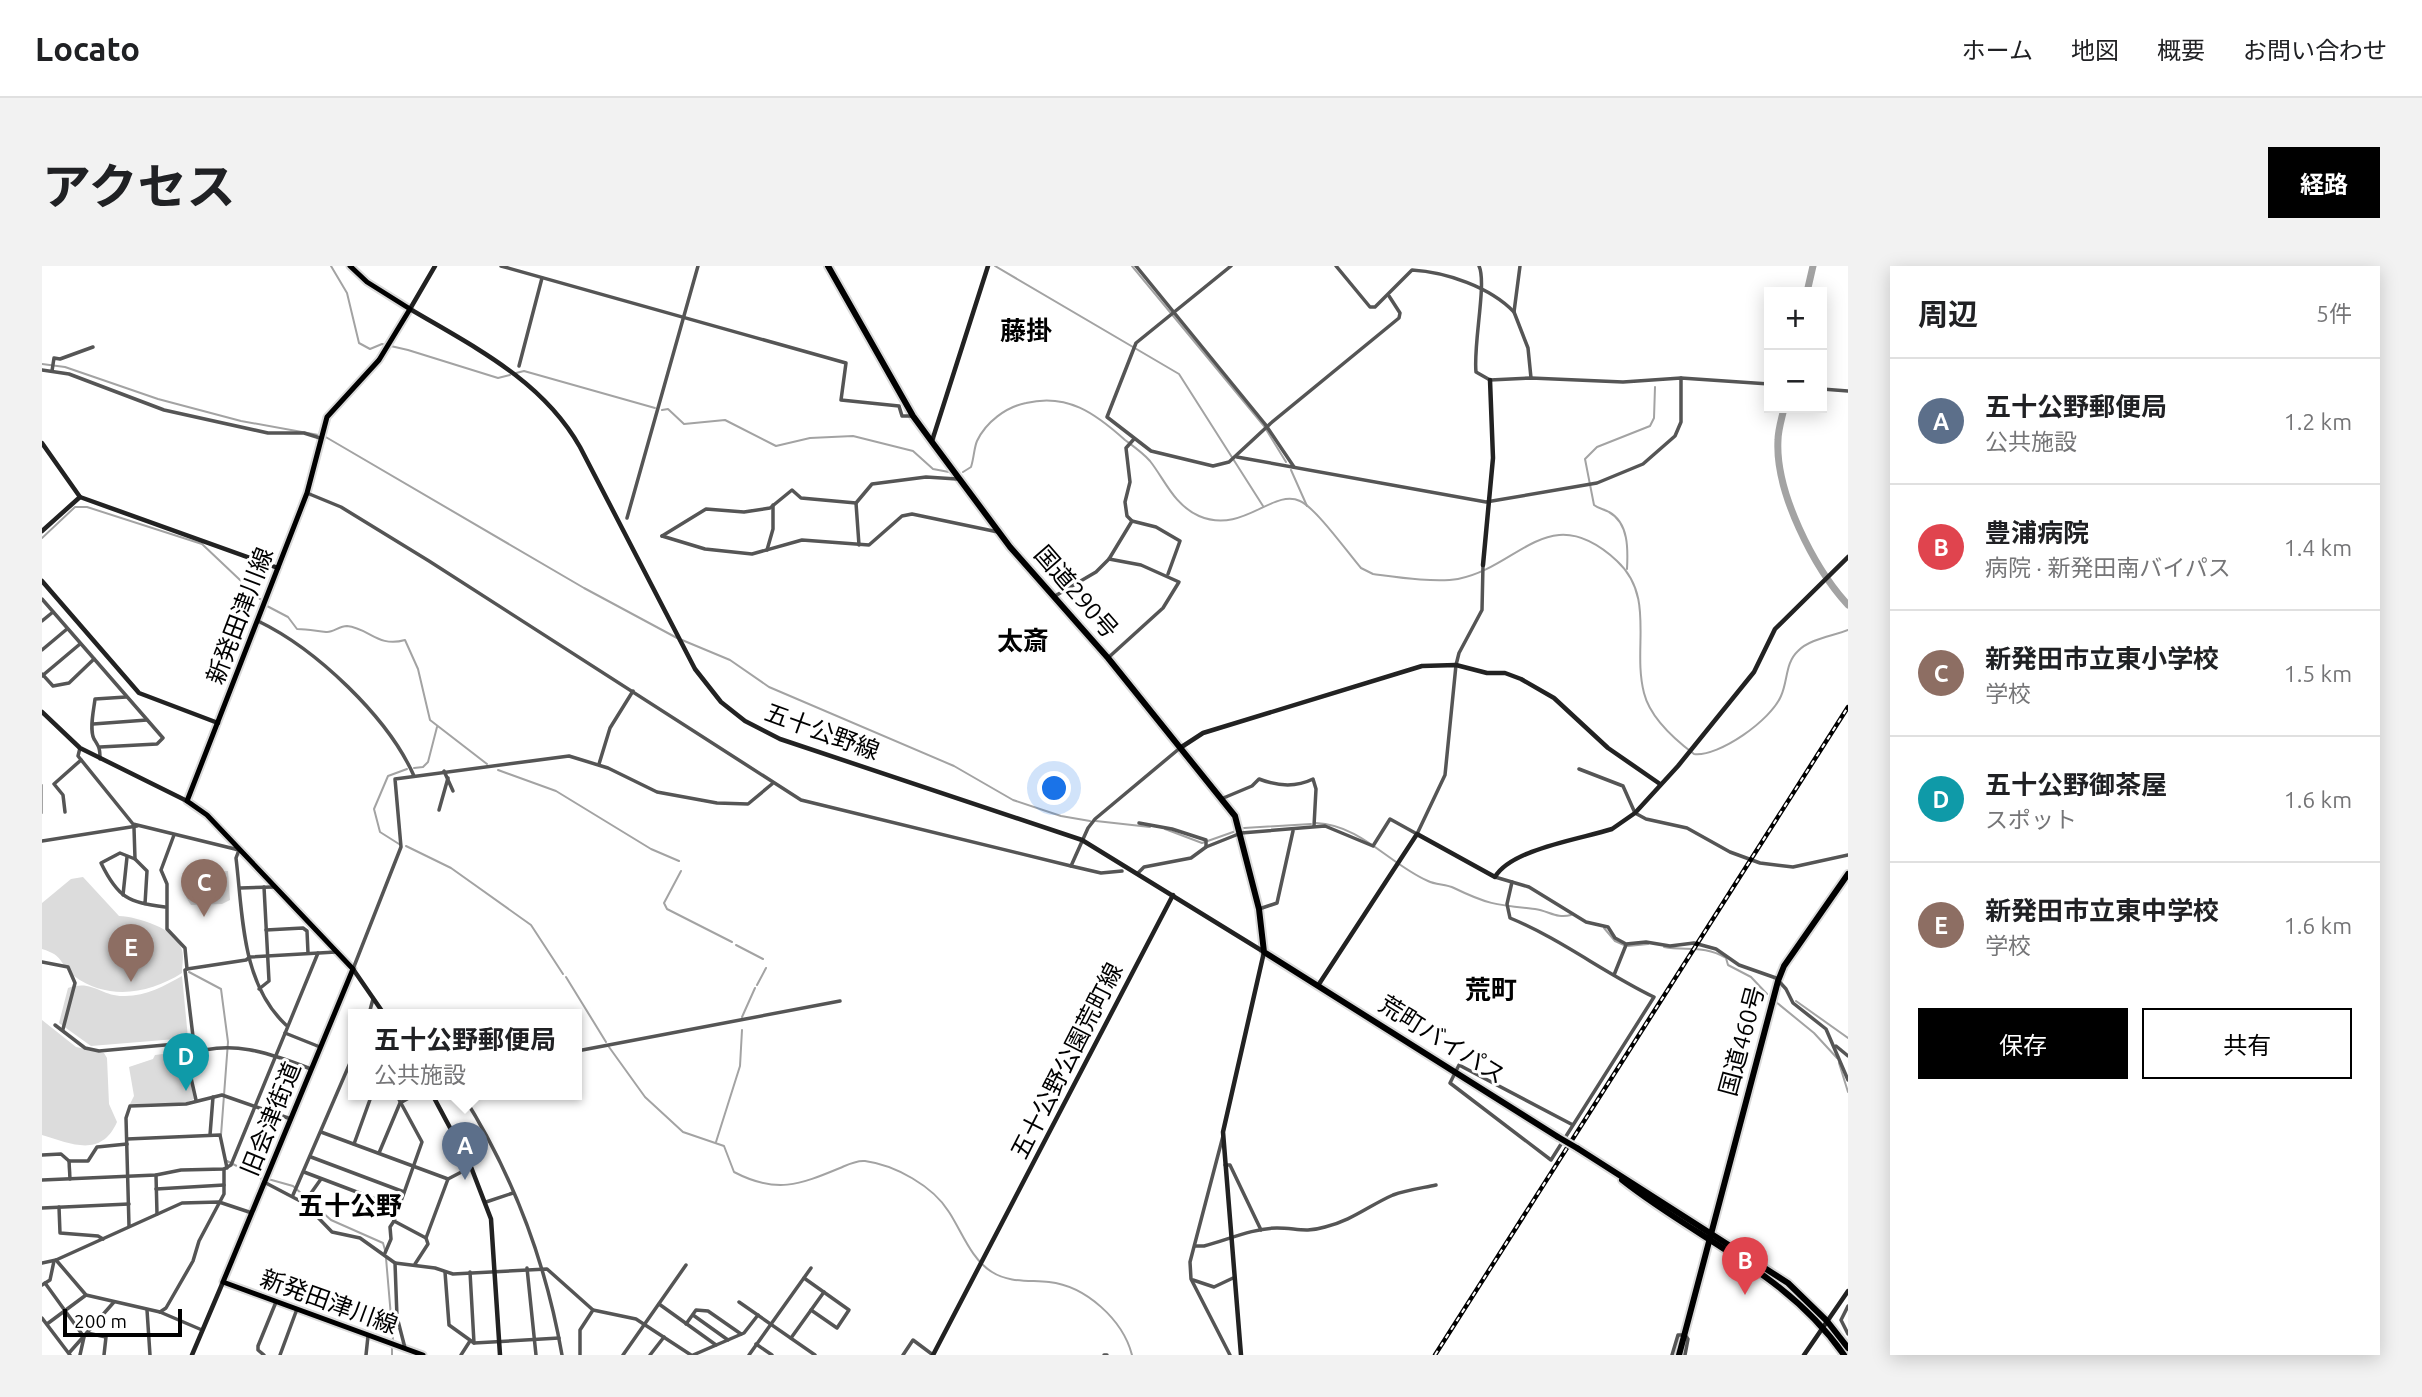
<!DOCTYPE html>
<html lang="ja">
<head>
<meta charset="utf-8">
<style>
	body { margin:0; font-family:Ubuntu,"Noto Sans JP",sans-serif; background:#f2f2f2; color:#202124 }
	.controls { position:absolute; right:21px; top:21px; display:grid; overflow:hidden; border-radius:0px; box-shadow:0 4px 18px #0003 }
	.controls button { width:63px; height:63px; display:grid; place-items:center; padding:0; border:0; border-bottom:2px solid #e0e0e0; background:#fff; color:#202124; font:35px sans-serif }
	.scale { position:absolute; left:21px; bottom:18px; width:119px; box-sizing:border-box; padding-left:7px; border:4px solid #000; border-top:0; font-size:19px; line-height:24px; white-space:nowrap; color:#000; -webkit-text-stroke:5px #fff; paint-order:stroke }
	.you { position:absolute; left:1013px; top:523px; width:24px; height:24px; margin:-18px; border:5px solid #fff; border-radius:50%; background:#1a73e8; box-shadow:0 0 0 10px #1a73e833 }
	.badge { display:grid; place-items:center; width:46px; height:46px; border-radius:50%; background:#000; color:#fff; font-size:23px; font-weight:700 }
	.pin { position:absolute; translate:-50% -58px; filter:drop-shadow(0 2px 4px #0008) }
	.pin::after { content:''; position:absolute; top:37px; width:24px; height:21px; background:inherit; clip-path:polygon(0 0,100% 0,50% 100%) }
	.popup { position:absolute; left:306px; top:743px; width:234px; height:91px; box-sizing:border-box; display:grid; place-content:center; border-radius:0px; background:#fff; filter:drop-shadow(0 2px 5px #0005); font-size:23px; white-space:nowrap; color:#757577 }
	.popup b { font-size:26px; color:#202124 }
	.popup::after { content:''; position:absolute; left:50%; top:100%; margin-left:-14px; border:14px solid transparent; border-top-color:#fff }
	.list { margin:0; padding:0; list-style:none }
	h2 { display:flex; justify-content:space-between; align-items:center; height:91px; margin:0; padding:0 28px; font-size:30px }
	h2 small { font-size:23px; font-weight:400; color:#757577 }
	.list li { display:grid; grid-template-columns:46px 1fr auto; gap:21px; align-items:center; box-sizing:border-box; height:126px; padding:0 28px; border-top:2px solid #e0e0e0 }
	.list b { display:block; font-size:26px; white-space:nowrap }
	.list p { margin:0; font-size:23px; white-space:nowrap; color:#757577 }
	.list em { font-size:23px; font-style:normal; color:#757577 }
	.actions { display:flex; gap:14px; padding:21px 28px }
	.actions a { flex:1; padding:16px 0; border:2px solid #000; border-radius:0px; text-align:center; font-size:24px; color:#000 }
	.actions .main { background:#000; color:#fff }
	.map { position:relative; flex:none; width:1806px; height:1089px; overflow:hidden; border-radius:0px }
	header { display:flex; align-items:center; gap:42px; box-sizing:border-box; height:98px; padding:0 35px; background:#fff; border-bottom:2px solid #e0e0e0 }
	header strong { font-size:33px }
	nav { display:flex; gap:38px; margin-inline-start:auto; font-size:24px }
	.intro { display:flex; align-items:center; justify-content:space-between; box-sizing:border-box; height:168px; padding:0 42px }
	h1 { margin:0; font-size:49px }
	.button { padding:18px 32px; border-radius:0px; background:#000; color:#fff; font-size:24px; font-weight:700 }
	main { display:flex; gap:42px; padding:0 42px }
	aside { flex:1; background:#fff; border-radius:0px; box-shadow:0 4px 18px #0003 }
	.map>svg:first-child { display:block }
</style>
</head>
<body>
<header>
<strong>Locato</strong>
<nav><a>ホーム</a><a>地図</a><a>概要</a><a>お問い合わせ</a></nav>
</header>
<div class="intro"><h1>アクセス</h1><a class="button">経路</a></div>
<main>
<div class="map">
<svg width="1806" height="1089" viewBox="0 0 1806 1089">
	<rect width="100%" height="100%" fill="#fff"/>
	<g fill="#dcdcdc">
		<polygon points="186,605 188,634 180,638 149,639 144,631 142,607"/>
		<path d="M41,611L77,650C96,651 134,662 140,684C142,691 140,700 140,707C107,728 66,735 32,710C16,697 23,690 0,683V637L29,613Z"/>
		<path d="M140,710L146,772L49,780L17,757L26,722C51,713 59,731 83,730C105,730 122,720 140,710Z"/>
		<path d="M0,754L34,781L62,787L65,792L67,838L75,856C59,892 30,878 0,869Z"/>
		<polygon points="137,786 143,792 152,833 143,837 88,838 92,830 87,801 111,793 113,789"/>
	</g>
	<g fill="none" stroke-linecap="round" stroke-linejoin="round">
		<g stroke="#a3a3a3" stroke-width="2">
			<polyline points="289,0 305,27 317,77 328,83 340,78 366,84 456,112 468,109"/>
			<polyline points="953,0 1137,108 1221,240"/>
			<polyline points="1090,0 1222,160 1244,196"/>
			<polyline points="0,98 23,101 116,133 199,155 282,170 542,322 635,372"/>
			<polyline points="474,107 482,105 613,142"/>
			<polyline points="620,144 626,143 642,158 683,154 734,180 768,172 811,170 871,185 891,203 907,206"/>
			<polyline points="1249,204 1265,240"/>
			<path d="M921,206L929,201C932,192 932,182 935,175C944,156 964,141 984,137C1025,127 1053,147 1083,174C1091,180 1101,187 1108,195C1123,214 1132,239 1157,250C1201,269 1231,222 1258,235C1274,242 1306,287 1319,302L1331,308C1354,311 1393,317 1416,313C1478,301 1507,232 1575,295C1614,331 1590,381 1602,427C1608,451 1632,473 1652,488C1677,491 1729,454 1739,430C1746,415 1743,397 1756,385C1767,373 1791,370 1806,364"/>
			<polyline points="0,272 33,241 45,241 160,278 218,333"/>
			<path d="M1585,303C1586,284 1587,257 1567,246C1562,243 1557,243 1552,239L1543,193L1555,181L1608,160L1612,152L1613,121"/>
			<path d="M225,340L246,351L255,363C266,363 274,365 284,366C291,367 297,360 305,360C327,362 336,382 363,374L376,403L388,454L445,498"/>
			<polyline points="640,374 688,394 727,421 912,500 971,534 1019,550 1048,555"/>
			<polyline points="372,502 381,501 386,496 395,461"/>
			<polyline points="456,504 514,525 609,583 637,595"/>
			<polyline points="0,519 0,547"/>
			<polyline points="1054,555 1108,561"/>
			<path d="M1274,557C1319,559 1347,598 1386,615C1394,619 1404,618 1412,622C1447,639 1455,639 1493,643C1507,645 1515,653 1529,649"/>
			<polyline points="1202,562 1269,558"/>
			<polyline points="1123,563 1160,577 1194,565"/>
			<polyline points="357,578 338,566 332,543 346,510 365,503"/>
			<polyline points="364,580 409,602 489,659 521,708"/>
			<polyline points="639,605 622,637 625,643 690,676"/>
			<polyline points="1562,662 1573,675 1582,679"/>
			<polyline points="694,679 721,693"/>
			<polyline points="1586,680 1606,678"/>
			<path d="M1622,681C1645,685 1662,679 1684,692L1686,699L1709,711L1725,728"/>
			<polyline points="147,706 179,723 186,776 179,869"/>
			<polyline points="524,711 564,776"/>
			<polyline points="715,719 724,702"/>
			<polyline points="1754,735 1806,772"/>
			<polyline points="1734,736 1772,767 1795,792"/>
			<polyline points="700,751 713,722"/>
			<path d="M567,781L603,831L641,866L682,880L692,906C734,928 757,919 798,902C805,899 814,894 823,895C853,899 891,920 907,946C920,966 929,993 950,1006C967,1017 988,1014 1007,1016C1044,1020 1081,1054 1090,1089"/>
			<polyline points="1797,797 1806,826"/>
			<polyline points="674,876 698,800 700,764"/>
			<polyline points="185,895 220,913"/>
			<polyline points="226,913 251,920 289,954 341,977 343,984"/>
			<polyline points="344,992 351,1074"/>
			<polyline points="350,1089 350,1080"/>
		</g>
		<g stroke="#a3a3a3" stroke-width="7">
			<polyline points="1765,26 1771,0"/>
			<path d="M1742,142C1740,152 1736,164 1736,174C1733,226 1772,302 1806,339"/>
		</g>
		<defs>
			<polyline id="primary" points="308,0 325,16 368,43 337,94 285,151 265,227 145,535 165,549 311,703 181,1016 381,1089"/>
			<g id="highway">
				<polyline points="786,0 871,150 890,176 968,281 1066,392 1193,550 1217,643 1222,686 1516,871"/>
				<polyline points="1535,882 1746,1017 1785,1055 1806,1082"/>
				<path d="M1580,914C1657,975 1744,1006 1802,1089"/>
				<polyline points="1637,1089 1736,715 1742,700 1806,608"/>
			</g>
		</defs>
		<use href="#primary" stroke="#dbdbdb" stroke-width="9"/>
		<use href="#highway" stroke="#dbdbdb" stroke-width="10"/>
		<g stroke="#555" stroke-width="3.5">
			<polyline points="459,0 804,97 799,134 857,140 860,150 871,150"/>
			<polyline points="1094,0 1223,158 1252,201"/>
			<polyline points="1189,0 1094,77 1065,151 1109,185 1171,200 1187,196 1229,157 1357,52 1358,47 1347,30"/>
			<path d="M1294,0L1328,41H1333L1370,4C1404,6 1448,21 1472,46"/>
			<path d="M1437,0C1445,17 1431,78 1434,106L1448,114L1489,112L1581,116L1639,112L1727,118"/>
			<polyline points="1478,0 1472,46 1486,82 1489,112"/>
			<polyline points="477,100 500,12"/>
			<polyline points="0,104 27,108 122,144 226,167 262,167 278,172"/>
			<polyline points="10,105 12,92 18,93 51,81"/>
			<polyline points="1780,123 1806,125"/>
			<polyline points="1092,173 1084,182 1088,216 1083,236 1085,250 1090,255 1114,261 1138,275 1126,308"/>
			<polyline points="1195,191 1444,236 1555,217 1601,198 1633,170 1639,156 1639,112"/>
			<polyline points="265,227 299,241 387,295 759,534 1029,600 1059,607 1080,605"/>
			<polyline points="814,237 817,279"/>
			<polyline points="585,252 656,0"/>
			<polyline points="620,270 663,283 710,288 760,274 827,279 860,250 870,248 956,266"/>
			<polyline points="620,270 664,243 702,246 728,242 750,224 759,232 814,237 830,218 884,211 915,213"/>
			<polyline points="725,284 731,263 731,239"/>
			<polyline points="1013,330 1054,306 1067,293 1090,255"/>
			<polyline points="0,333 121,472 115,478 58,481"/>
			<polyline points="0,355 11,346"/>
			<path d="M216,355C274,383 346,451 372,510"/>
			<polyline points="0,384 25,363"/>
			<polyline points="1067,391 1121,342 1137,316 1099,299 1067,293"/>
			<polyline points="0,408 11,420 27,417 52,393"/>
			<polyline points="0,410 38,378"/>
			<polyline points="51,458 105,454"/>
			<path d="M38,482L36,490L91,558L197,584L194,592C201,649 199,717 244,759"/>
			<path d="M58,493C58,482 57,481 52,473C47,463 52,443 53,433L84,431"/>
			<polyline points="557,498 568,462 591,425"/>
			<polyline points="1537,503 1581,520 1593,547 1604,553 1645,562 1688,586 1718,597 1751,601 1806,589"/>
			<polyline points="402,505 411,525"/>
			<path d="M1179,533L1210,520L1217,513C1235,520 1253,522 1271,513L1274,523L1272,560"/>
			<polyline points="397,544 406,512"/>
			<polyline points="23,546 21,529 12,518 39,494"/>
			<polyline points="1097,557 1130,563 1164,574 1164,581"/>
			<polyline points="92,562 93,593"/>
			<polyline points="132,569 119,604 125,618 125,663 143,682 145,703 143,704 153,787"/>
			<polyline points="0,575 95,560"/>
			<polyline points="1029,600 1046,562 1053,553 1138,482"/>
			<polyline points="1096,607 1102,601 1149,592 1164,581 1199,567 1283,560 1331,580 1348,553 1375,568 1403,509 1414,399 1417,387 1440,344 1441,299"/>
			<polyline points="1453,611 1487,621 1544,656 1566,661 1573,672 1584,678 1604,676 1628,680 1652,677 1674,683 1697,699 1734,712 1744,723 1751,737 1784,763 1806,814"/>
			<path d="M1470,616L1465,638L1468,652C1519,673 1562,707 1612,731L1509,894L1408,817L1417,799L1531,859"/>
			<polyline points="198,622 232,621"/>
			<polyline points="81,629 85,591"/>
			<path d="M103,638L105,605L93,593L78,587L59,597C76,632 86,636 123,641"/>
			<polyline points="1217,643 1235,637 1251,565"/>
			<polyline points="224,664 261,662 265,665 266,687"/>
			<polyline points="0,696 26,701 33,717 21,763"/>
			<polyline points="145,703 204,694 208,691 294,686"/>
			<polyline points="311,703 359,581 353,513 527,490 566,502 615,526 675,537 706,538 730,518"/>
			<polyline points="1572,709 1584,679"/>
			<polyline points="217,723 227,715 222,621"/>
			<polyline points="327,748 331,733"/>
			<polyline points="13,759 43,782 57,785 145,777 152,785"/>
			<polyline points="243,767 278,781"/>
			<polyline points="1794,780 1806,790"/>
			<polyline points="535,785 798,735"/>
			<polyline points="354,828 380,876 352,955 384,972"/>
			<path d="M420,828C470,907 504,997 520,1089"/>
			<path d="M154,834L144,790C187,772 228,787 269,803"/>
			<polyline points="279,866 406,913"/>
			<polyline points="168,869 171,831"/>
			<polyline points="1181,870 1148,996 1149,1013 1188,1089"/>
			<polyline points="85,873 178,869 185,902"/>
			<polyline points="312,878 330,828"/>
			<polyline points="337,887 358,837 374,828"/>
			<polyline points="0,889 19,888 27,895 46,895 55,881 85,878"/>
			<polyline points="269,891 362,926"/>
			<polyline points="27,895 28,913"/>
			<polyline points="1183,899 1188,899 1219,964"/>
			<polyline points="262,906 357,942"/>
			<polyline points="114,909 115,948"/>
			<polyline points="0,914 114,909 139,904 182,903 189,899 276,687"/>
			<polyline points="222,916 262,937 290,966 318,972 353,997 355,1051 363,1082"/>
			<polyline points="114,923 182,919"/>
			<polyline points="251,929 311,790"/>
			<polyline points="444,936 471,927"/>
			<polyline points="262,937 279,913"/>
			<polyline points="17,941 18,967 56,970 61,973"/>
			<polyline points="0,942 87,938"/>
			<polyline points="87,960 84,852 88,840 144,838 180,829 249,853"/>
			<path d="M1153,980H1162C1185,974 1211,962 1235,962C1254,962 1263,967 1283,961C1309,955 1328,939 1351,929C1364,924 1380,922 1394,919"/>
			<polyline points="343,987 349,973 348,961 352,955"/>
			<polyline points="14,994 44,1029 118,1046 160,1064"/>
			<polyline points="0,997 14,994 140,937 177,936 210,947"/>
			<polyline points="353,997 393,1002 411,1008 505,1003 551,1044 594,1053 649,1089"/>
			<polyline points="373,998 386,978 384,972 406,913 429,901"/>
			<polyline points="485,1002 494,1089"/>
			<polyline points="403,1006 407,1059 432,1077 517,1072"/>
			<polyline points="428,1006 432,1077"/>
			<polyline points="762,1012 807,1044 795,1062 769,1044"/>
			<polyline points="1151,1014 1172,1021 1191,1012"/>
			<polyline points="3,1017 42,1071 38,1089"/>
			<polyline points="0,1019 8,1014 12,995"/>
			<polyline points="697,1036 773,1089"/>
			<polyline points="617,1038 674,1079"/>
			<polyline points="1806,1040 1799,1054 1806,1068"/>
			<polyline points="105,1044 108,1089"/>
			<polyline points="118,1046 124,1042 151,995 157,975 182,928 182,903"/>
			<polyline points="651,1049 686,1074"/>
			<polyline points="0,1052 28,1089"/>
			<polyline points="5,1058 44,1029"/>
			<polyline points="644,1058 654,1044 666,1045 699,1068"/>
			<polyline points="45,1067 64,1071 62,1089"/>
			<polyline points="749,1072 782,1026"/>
			<polyline points="714,1078 730,1089"/>
			<polyline points="27,1087 72,1036"/>
			<polyline points="222,1089 216,1084 216,1080 234,1036"/>
			<polyline points="238,1089 255,1043"/>
			<polyline points="324,1089 326,1070"/>
			<polyline points="419,1089 428,1075"/>
			<polyline points="538,1089 538,1064 551,1044"/>
			<polyline points="581,1089 644,999"/>
			<polyline points="608,1089 622,1071"/>
			<polyline points="651,1089 702,1067 716,1049"/>
			<polyline points="707,1089 769,1002"/>
			<polyline points="861,1089 871,1074 891,1089"/>
			<polyline points="1062,1089 1065,1089"/>
			<polyline points="1630,1089 1636,1069 1643,1069 1646,1073 1643,1089"/>
		</g>
		<g stroke="#222" stroke-width="4.5">
			<path d="M393,0L368,43C432,81 500,114 538,181L653,403L679,436L703,455L738,473L1040,574L1222,686L1181,866L1199,1089"/>
			<polyline points="890,175 946,0"/>
			<polyline points="0,177 38,231 236,302"/>
			<polyline points="0,265 38,231"/>
			<polyline points="1441,299 1451,192 1448,114"/>
			<polyline points="0,315 97,427 176,457"/>
			<polyline points="0,446 38,482 145,535"/>
			<polyline points="1138,482 1161,467 1380,400 1414,399 1445,407 1463,407 1479,413 1512,432 1566,482 1618,518"/>
			<polyline points="311,703 342,748"/>
			<path d="M1277,718L1375,568L1453,611C1469,583 1539,573 1570,563L1593,547L1636,500L1712,406L1733,363L1806,291"/>
			<polyline points="390,828 429,901 449,953 458,1089"/>
			<polyline points="150,1089 181,1016"/>
			<polyline points="891,1089 1131,629"/>
			<polyline points="1762,1089 1806,1025"/>
		</g>
		<use href="#primary" stroke="#000" stroke-width="5"/>
		<use href="#highway" stroke="#000" stroke-width="6"/>
		<defs>
			<polyline id="rail" points="1393,1089 1806,441"/>
		</defs>
		<use href="#rail" stroke="#000" stroke-width="4.5"/>
		<use href="#rail" stroke="#fff" stroke-width="2" stroke-dasharray="5" stroke-linecap="butt"/>
		<defs>
			<polyline id="highway-bridge" points="1516,871 1535,882"/>
		</defs>
		<use href="#highway-bridge" stroke="#dbdbdb" stroke-width="10" stroke-linecap="butt"/>
		<use href="#highway-bridge" stroke="#000" stroke-width="6"/>
	</g>
	<g text-anchor="middle" stroke-width="6" stroke-linejoin="round" paint-order="stroke">
		<g font-size="24" fill="#000" stroke="#fff">
			<text transform="translate(1034 326) rotate(49)" y="8">国道290号</text>
			<text transform="translate(198 350) rotate(-69)" y="8">新発田津川線</text>
			<text transform="translate(780 466) rotate(20)" y="8">五十公野線</text>
			<text transform="translate(1400 774) rotate(32)" y="8">荒町バイパス</text>
			<text transform="translate(1700 775) rotate(-75)" y="8">国道460号</text>
			<text transform="translate(1025 795) rotate(-63)" y="8">五十公野公園荒町線</text>
			<text transform="translate(229 853) rotate(-68)" y="8">旧会津街道</text>
			<text transform="translate(287 1036) rotate(20)" y="8">新発田津川線</text>
		</g>
		<g font-size="26" font-weight="bold" fill="#000" stroke="#fff">
			<text x="984" y="74">藤掛</text>
			<text x="981" y="384">太斎</text>
			<text x="1449" y="733">荒町</text>
			<text x="308" y="949">五十公野</text>
		</g>
	</g>
</svg>
<div class="controls">
<button>+</button>
<button>−</button>
</div>
<div class="scale">200 m</div>
<div class="you"></div>
<div class="pin badge" style="left:423px;top:914px;background:#5c6f8a">A</div>
<div class="popup"><b>五十公野郵便局</b>公共施設</div>
<div class="pin badge" style="left:1703px;top:1029px;background:#e0444e">B</div>
<div class="pin badge" style="left:162px;top:651px;background:#8d6e63">C</div>
<div class="pin badge" style="left:144px;top:825px;background:#0f9aa8">D</div>
<div class="pin badge" style="left:89px;top:716px;background:#8d6e63">E</div>
</div>
<aside>
<h2>周辺<small>5件</small></h2>
<ul class="list">
<li><span class="badge" style="background:#5c6f8a">A</span><div><b>五十公野郵便局</b><p>公共施設</p></div><em>1.2 km</em></li>
<li><span class="badge" style="background:#e0444e">B</span><div><b>豊浦病院</b><p>病院 · 新発田南バイパス</p></div><em>1.4 km</em></li>
<li><span class="badge" style="background:#8d6e63">C</span><div><b>新発田市立東小学校</b><p>学校</p></div><em>1.5 km</em></li>
<li><span class="badge" style="background:#0f9aa8">D</span><div><b>五十公野御茶屋</b><p>スポット</p></div><em>1.6 km</em></li>
<li><span class="badge" style="background:#8d6e63">E</span><div><b>新発田市立東中学校</b><p>学校</p></div><em>1.6 km</em></li>
</ul>
<div class="actions"><a class="main">保存</a><a>共有</a></div>
</aside>
</main>
</body>
</html>
